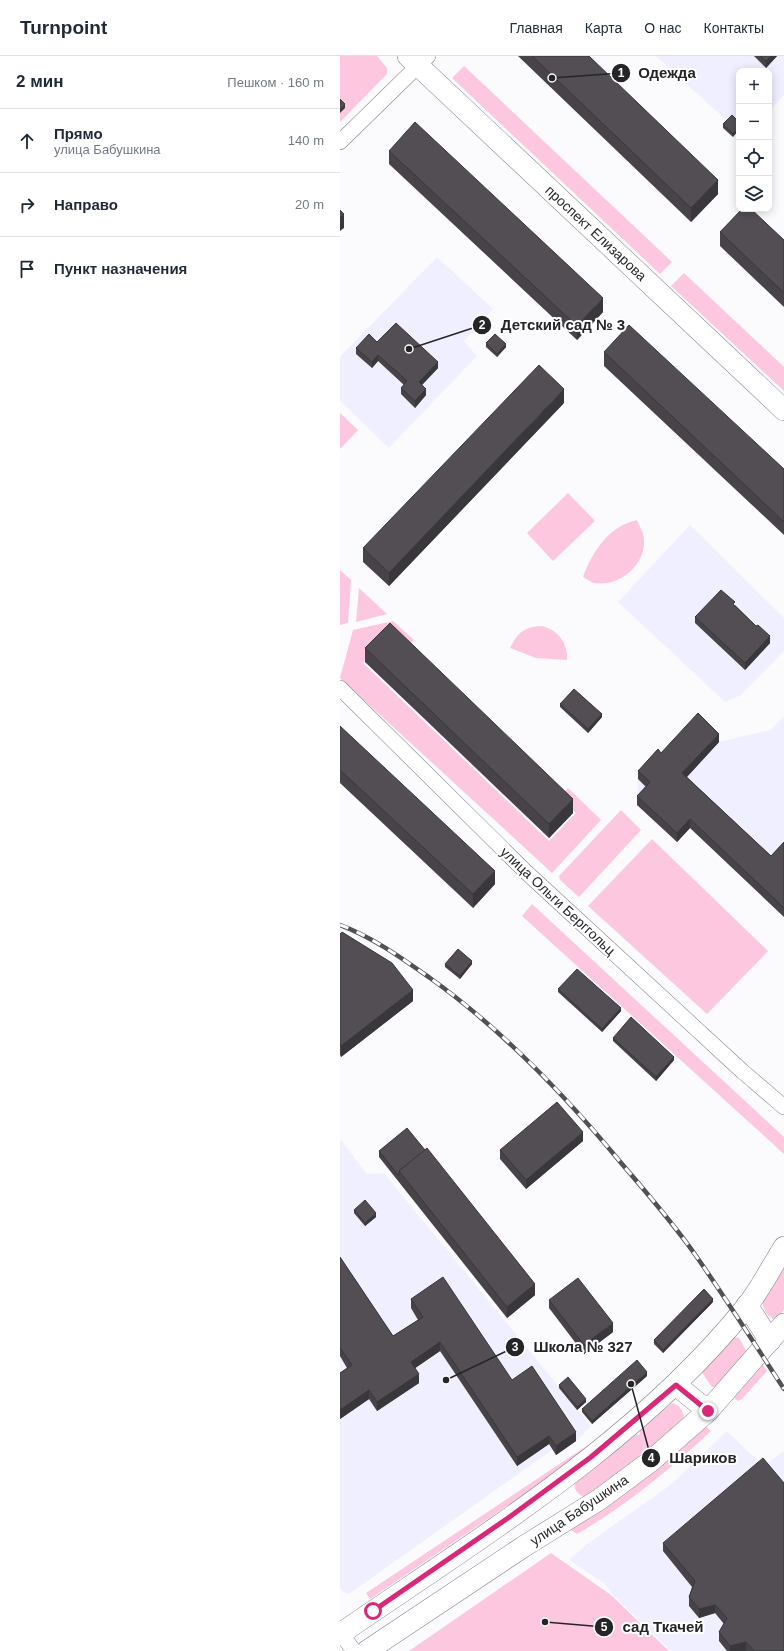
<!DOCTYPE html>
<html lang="ru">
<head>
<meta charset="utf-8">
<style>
	body { margin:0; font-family:Arial,sans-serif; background:#f2f2f3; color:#1f2937 }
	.controls { position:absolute; right:12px; top:12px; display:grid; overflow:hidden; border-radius:8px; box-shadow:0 2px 10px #0003 }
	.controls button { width:36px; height:36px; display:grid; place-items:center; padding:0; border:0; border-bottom:1px solid #e0e1e3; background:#fff; color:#1f2937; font:20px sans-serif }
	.stop { position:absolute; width:12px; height:12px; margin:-9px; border:3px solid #db2777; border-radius:50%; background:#fff }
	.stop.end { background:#db2777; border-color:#fff; box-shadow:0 1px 4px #0008 }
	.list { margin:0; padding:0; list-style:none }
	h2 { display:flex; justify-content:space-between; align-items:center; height:52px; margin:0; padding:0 16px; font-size:17px }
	h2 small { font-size:13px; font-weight:400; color:#747a83 }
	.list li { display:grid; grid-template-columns:26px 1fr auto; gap:12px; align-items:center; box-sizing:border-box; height:64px; padding:0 16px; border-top:1px solid #e0e1e3 }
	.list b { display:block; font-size:15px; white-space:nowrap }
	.list p { margin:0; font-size:13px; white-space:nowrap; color:#747a83 }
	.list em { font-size:13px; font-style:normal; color:#747a83 }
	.icon { flex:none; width:22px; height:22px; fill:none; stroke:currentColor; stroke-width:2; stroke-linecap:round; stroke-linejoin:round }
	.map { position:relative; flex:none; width:444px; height:1595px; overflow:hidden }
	header { display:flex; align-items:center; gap:24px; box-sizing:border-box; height:56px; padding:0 20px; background:#fff; border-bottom:1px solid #e0e1e3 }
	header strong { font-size:19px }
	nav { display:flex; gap:22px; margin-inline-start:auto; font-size:14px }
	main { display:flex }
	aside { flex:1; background:#fff }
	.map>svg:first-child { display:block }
</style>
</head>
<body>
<header>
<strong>Turnpoint</strong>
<nav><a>Главная</a><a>Карта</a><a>О нас</a><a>Контакты</a></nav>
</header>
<main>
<aside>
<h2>2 мин<small>Пешком · 160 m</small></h2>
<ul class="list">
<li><svg class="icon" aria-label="ahead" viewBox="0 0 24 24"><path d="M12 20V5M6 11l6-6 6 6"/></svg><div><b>Прямо</b><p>улица Бабушкина</p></div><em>140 m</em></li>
<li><svg class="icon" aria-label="right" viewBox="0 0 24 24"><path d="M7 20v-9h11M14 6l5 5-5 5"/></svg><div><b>Направо</b></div><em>20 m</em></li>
<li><svg class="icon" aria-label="arrive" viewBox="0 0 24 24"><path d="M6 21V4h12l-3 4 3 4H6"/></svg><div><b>Пункт назначения</b></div></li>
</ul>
</aside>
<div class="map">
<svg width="444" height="1595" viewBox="0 0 444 1595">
	<rect width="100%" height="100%" fill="#fbfbfe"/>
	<g fill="#efefff">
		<polygon points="316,0 444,0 444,39 429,56 429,15 399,15 399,69 388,66"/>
		<polygon points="97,201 153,253 124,285 137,300 49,392 0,345 0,301"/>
		<polygon points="350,469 444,562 444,595 401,639 385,646 278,546"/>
		<polygon points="444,660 444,861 350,772 337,786 297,749 298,723 318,702 358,666 379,686 431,674"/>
		<polygon points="0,1083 27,1118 44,1117 251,1370 236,1385 216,1399 212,1394 9,1538 2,1535 0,1532"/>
		<polygon points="387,1375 423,1410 444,1395 444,1595 331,1595 272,1538 265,1528 229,1504 247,1488 329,1430"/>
	</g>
	<g fill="#fdc7df">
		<polygon points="0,0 37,0 47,12 47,18 0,66"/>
		<polygon points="124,10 332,206 320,218 112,22"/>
		<polygon points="344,217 444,311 444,335 331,230"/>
		<polygon points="0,357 18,374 0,393"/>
		<polygon points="228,437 255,465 213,505 187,477"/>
		<path d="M297,464C299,469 302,474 303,478C310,505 281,532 254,527C251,526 247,523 243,521C252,496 269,470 297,464Z"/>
		<polygon points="0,514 11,524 8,567 0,569"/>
		<polygon points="19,532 47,558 16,566"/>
		<polygon points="53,565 74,584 65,593 50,579 23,607 209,785 236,757 219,741 228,732 261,764 212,817 0,622 13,574"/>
		<path d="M202,570C218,574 228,587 227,604L196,602L170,592C178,576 184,571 202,570Z"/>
		<polygon points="281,754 301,774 239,841 220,824 219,820"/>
		<polygon points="312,783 428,895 367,958 248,850"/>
		<polygon points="192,848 444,1081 444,1098 182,860"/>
		<polygon points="444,1211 444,1253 438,1261 433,1263 426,1257 422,1247"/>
		<polygon points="394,1281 399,1282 407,1296 375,1331 372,1331 363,1318 363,1314"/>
		<polygon points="423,1309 427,1315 402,1343 398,1345 394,1342"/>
		<path d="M332,1347C338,1347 344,1356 344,1362C313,1391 281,1420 244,1441C239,1439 232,1432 235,1427L297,1378L299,1379L300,1377L299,1376Z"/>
		<path d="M366,1370L371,1375C329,1414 287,1449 237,1478L231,1474L317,1413Z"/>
		<polygon points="248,1389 252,1392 30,1543 26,1537"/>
		<polygon points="211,1497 271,1539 329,1595 69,1595"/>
	</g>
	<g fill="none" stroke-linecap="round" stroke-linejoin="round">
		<defs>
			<g id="street">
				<polyline points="0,86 88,0"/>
				<polyline points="0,632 186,816 402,1015 444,1051"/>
				<polyline points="0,1576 14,1595"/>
			</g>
			<g id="secondary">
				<polyline points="68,0 444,354"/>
				<polyline points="407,1249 430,1285"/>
				<polyline points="336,1329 368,1355"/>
				<path d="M0,1578C142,1480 298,1386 407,1250C421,1232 432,1210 444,1191"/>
				<polyline points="27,1595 183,1491 260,1443 311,1405 368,1355 444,1268"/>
			</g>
		</defs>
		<use href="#street" stroke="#807f87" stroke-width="16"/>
		<use href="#secondary" stroke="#807f87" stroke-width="22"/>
		<use href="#street" stroke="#fff" stroke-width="15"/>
		<use href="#secondary" stroke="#fff" stroke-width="21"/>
		<defs>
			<path id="rail" d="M0,869C31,880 63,903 90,922C163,974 225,1039 282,1108C307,1137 332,1166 354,1197C385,1241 414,1287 444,1333"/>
		</defs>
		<use href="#rail" stroke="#515154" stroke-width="4.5"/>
		<use href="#rail" stroke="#fff" stroke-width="3" stroke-dasharray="9" stroke-linecap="butt"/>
	</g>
	<g fill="#474348">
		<polygon points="178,0 249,0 378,138 351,166"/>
		<polygon points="414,0 437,0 426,12"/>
		<polygon points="399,66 393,81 383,72 383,68"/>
		<polygon points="49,95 263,256 237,284 49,108"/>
		<polygon points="380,176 444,184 444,251 380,190"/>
		<polygon points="37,286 98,312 82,329 86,339 75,352 61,338 61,332 64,329 38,305 32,312 16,298 16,292"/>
		<polygon points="146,287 166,291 157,301 146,291"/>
		<polygon points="264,296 444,413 444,479 264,310"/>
		<polygon points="224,347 49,530 23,506 23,492"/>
		<polygon points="395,549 416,570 430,587 405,614 355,567 355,561"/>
		<polygon points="25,592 233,757 209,782 25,606"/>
		<polygon points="220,648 262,661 248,677 220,651"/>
		<polygon points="0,670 155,828 133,852 0,727"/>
		<polygon points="379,686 347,721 431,800 444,786 444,861 350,772 337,786 297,749 297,740 306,731 298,723 298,715 321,697"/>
		<polygon points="0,878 73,945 1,1001 0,999"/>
		<polygon points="105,908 132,908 120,923 105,911"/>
		<polygon points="218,933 281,955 262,976 218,936"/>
		<polygon points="273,982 334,1004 316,1025 273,985"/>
		<polygon points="243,1085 186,1133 160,1103 160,1094"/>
		<polygon points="39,1095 195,1239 167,1262 39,1101"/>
		<polygon points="14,1154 36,1161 25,1170 14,1157"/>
		<polygon points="0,1201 53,1280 78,1264 71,1252 71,1243 172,1324 236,1385 216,1399 209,1388 177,1410 100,1295 75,1312 79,1327 37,1355 29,1343 0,1363 0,1317 7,1312 0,1300"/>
		<polygon points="209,1244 273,1276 244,1298 209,1252"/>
		<polygon points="373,1246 323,1297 314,1288 314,1284"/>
		<polygon points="307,1320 252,1368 242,1356 242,1353"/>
		<polygon points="219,1329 246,1346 237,1354 219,1332"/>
		<polygon points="323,1487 444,1595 387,1595 379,1585 379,1576 384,1568 375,1557 359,1562 349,1550 349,1541 352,1531 323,1495"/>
	</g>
	<g fill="#39373b">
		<polygon points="431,0 437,0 426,12 426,5"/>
		<polygon points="5,48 5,52 0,57 0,54"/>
		<polygon points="399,71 399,74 393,81 393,78"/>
		<polygon points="378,124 378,138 351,166 351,152"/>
		<polygon points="4,158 4,172 0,175 0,161"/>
		<polygon points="263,242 263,256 237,284 237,270"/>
		<polygon points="166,288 166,291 157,301 157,298"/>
		<polygon points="38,299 38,305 32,312 32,306"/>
		<polygon points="98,306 98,312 79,332 79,326"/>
		<polygon points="86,333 86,339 75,352 75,345"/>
		<polygon points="224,333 224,347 49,530 49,517"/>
		<polygon points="430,580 430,587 405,614 405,607"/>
		<polygon points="262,658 262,661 248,677 248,673"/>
		<polygon points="379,678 379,686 342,726 342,717"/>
		<polygon points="233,743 233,757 209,782 209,768"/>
		<polygon points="350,763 350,772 337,786 337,777"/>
		<polygon points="155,815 155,828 133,852 133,838"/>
		<polygon points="132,905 132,908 120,923 120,920"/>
		<polygon points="73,934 73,945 1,1001 1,990"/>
		<polygon points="281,952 281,955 262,976 262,973"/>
		<polygon points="334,1001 334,1004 316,1025 316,1021"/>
		<polygon points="243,1076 243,1085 186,1133 186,1124"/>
		<polygon points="36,1157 36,1161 25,1170 25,1167"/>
		<polygon points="195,1228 195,1239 167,1262 167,1251"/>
		<polygon points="373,1243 373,1246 323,1297 323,1294"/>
		<polygon points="273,1267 273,1276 244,1298 244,1289"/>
		<polygon points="100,1286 100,1295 71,1315 71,1306"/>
		<polygon points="307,1316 307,1320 252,1368 252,1365"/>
		<polygon points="79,1318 79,1327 37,1355 37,1346"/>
		<polygon points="29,1334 29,1343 0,1363 0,1354"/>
		<polygon points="246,1343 246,1346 237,1354 237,1351"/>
		<polygon points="236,1376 236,1385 216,1399 216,1390"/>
		<polygon points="209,1380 209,1388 177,1410 177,1401"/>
		<polygon points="375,1549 375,1557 359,1562 359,1553"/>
		<polygon points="406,1586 406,1595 390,1595 390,1590"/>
	</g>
	<g fill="#524e54" stroke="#39373b">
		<polygon points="192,0 249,0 378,124 351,152"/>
		<polygon points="420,0 431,0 426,5"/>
		<polygon points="0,43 5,48 0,54"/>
		<polygon points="392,59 399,66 399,71 393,78 383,68"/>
		<polygon points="75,66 263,242 237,270 49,95"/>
		<polygon points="402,153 411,153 444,184 444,237 380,176"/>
		<polygon points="0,154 4,158 0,161"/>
		<polygon points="56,267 98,306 79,326 86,333 75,345 61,332 67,325 38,299 32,306 16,292 29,278 37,286"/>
		<polygon points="289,269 444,413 444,466 264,296"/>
		<polygon points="155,278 166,288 157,298 146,287"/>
		<polygon points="199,309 224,333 49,517 23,492"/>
		<polygon points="381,534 395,546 393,548 416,570 418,569 430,580 405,607 355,561"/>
		<polygon points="50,567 233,743 209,768 25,592"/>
		<polygon points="234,633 262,658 248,673 220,648"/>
		<polygon points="358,657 379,678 342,717 431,800 444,786 444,852 350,763 337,777 297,740 310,726 298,715 318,693 321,697"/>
		<polygon points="0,670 155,815 133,838 0,714"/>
		<polygon points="2,876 52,907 73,934 1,990 0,988 0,878"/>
		<polygon points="118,893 132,905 120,920 105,908"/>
		<polygon points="237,913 281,952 262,973 218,933"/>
		<polygon points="291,961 334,1001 316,1021 273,982"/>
		<polygon points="217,1046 243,1076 186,1124 160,1094"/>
		<polygon points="67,1072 85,1094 59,1115 59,1120 39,1095"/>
		<polygon points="87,1092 195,1228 167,1251 59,1115"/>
		<polygon points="25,1144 36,1157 25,1167 14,1154"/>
		<polygon points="0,1201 53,1280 83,1261 71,1243 103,1221 172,1324 192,1310 236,1376 216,1390 209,1380 177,1401 100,1286 71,1306 79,1318 37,1346 29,1334 0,1354 0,1317 12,1309 0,1292"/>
		<polygon points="238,1222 273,1267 244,1289 209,1244"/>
		<polygon points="364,1233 373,1243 323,1294 314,1284"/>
		<polygon points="297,1304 307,1316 252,1365 242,1353"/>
		<polygon points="228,1321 246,1343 237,1351 219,1329"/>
		<polygon points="423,1402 444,1427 444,1595 414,1595 406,1586 390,1590 379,1576 387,1562 375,1549 359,1553 349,1541 355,1525 323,1487"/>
	</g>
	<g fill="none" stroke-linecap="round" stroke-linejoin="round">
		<polyline stroke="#db2777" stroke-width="5" points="33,1555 168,1462 251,1401 336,1329 368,1355"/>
	</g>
	<g text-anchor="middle" stroke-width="4" stroke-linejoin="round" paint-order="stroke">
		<g font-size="14" fill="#252528" stroke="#fff">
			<text transform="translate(256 177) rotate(43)" y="5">проспект Елизарова</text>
			<text transform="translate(218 845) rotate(43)" y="5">улица Ольги Берггольц</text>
			<text transform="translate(239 1454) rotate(-34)" y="5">улица Бабушкина</text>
		</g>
	</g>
	<path fill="none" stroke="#252528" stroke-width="1.5" d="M212 22L281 17M69 293L142 269M106 1324L175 1291M291 1328L311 1402M205 1566L264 1571"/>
	<g fill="#252528" stroke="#fff" stroke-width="1.5">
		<circle cx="212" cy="22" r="4"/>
		<circle cx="69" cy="293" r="4"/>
		<circle cx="106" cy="1324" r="4"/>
		<circle cx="291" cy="1328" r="4"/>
		<circle cx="205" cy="1566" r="4"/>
		<circle cx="281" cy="17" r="10"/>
		<circle cx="142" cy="269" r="10"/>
		<circle cx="175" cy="1291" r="10"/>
		<circle cx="311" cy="1402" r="10"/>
		<circle cx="264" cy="1571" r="10"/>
	</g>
	<g font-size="12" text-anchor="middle" font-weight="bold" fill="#fff">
		<text x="281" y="21">1</text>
		<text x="142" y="273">2</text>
		<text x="175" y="1295">3</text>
		<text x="311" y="1406">4</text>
		<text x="264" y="1575">5</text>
	</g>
	<g font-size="15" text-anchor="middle" font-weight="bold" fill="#252528" stroke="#fff" stroke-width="4" stroke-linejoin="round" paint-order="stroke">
		<text x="327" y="22">Одежда</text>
		<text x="223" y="274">Детский сад № 3</text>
		<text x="243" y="1296">Школа № 327</text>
		<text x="363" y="1407">Шариков</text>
		<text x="323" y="1576">сад Ткачей</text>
	</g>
</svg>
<div class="controls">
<button>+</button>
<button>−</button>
<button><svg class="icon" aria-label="locate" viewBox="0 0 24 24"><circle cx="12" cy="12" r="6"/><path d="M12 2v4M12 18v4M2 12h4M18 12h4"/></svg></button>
<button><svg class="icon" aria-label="layers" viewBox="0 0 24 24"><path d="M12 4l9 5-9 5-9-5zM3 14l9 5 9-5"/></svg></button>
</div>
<div class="stop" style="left:33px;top:1555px"></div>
<div class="stop end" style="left:368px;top:1355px"></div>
</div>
</main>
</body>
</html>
